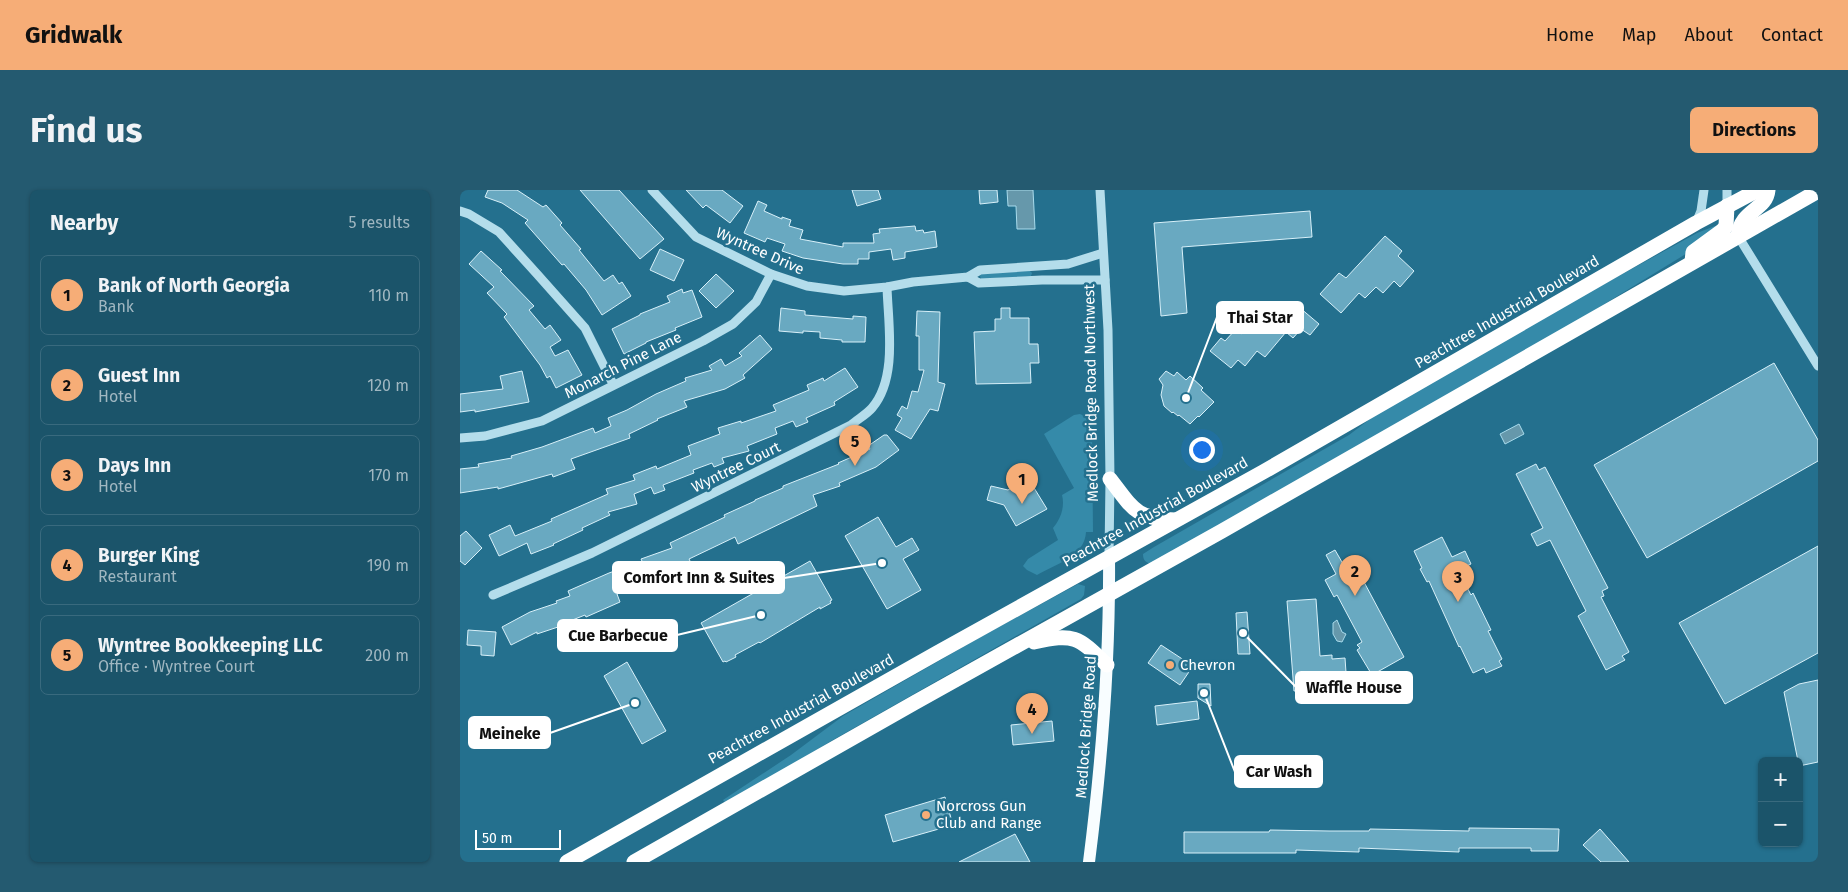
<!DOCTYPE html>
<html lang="en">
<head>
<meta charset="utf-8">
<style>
	body { margin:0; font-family:"Fira Sans",sans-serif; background:#245a70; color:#f1f3f6 }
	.controls { position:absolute; right:15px; bottom:15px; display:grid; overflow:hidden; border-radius:8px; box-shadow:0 1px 4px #0004 }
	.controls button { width:45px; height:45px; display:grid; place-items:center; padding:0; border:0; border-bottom:1px solid #396a7e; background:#1b546a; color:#f1f3f6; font:25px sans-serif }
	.scale { position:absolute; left:15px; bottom:12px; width:86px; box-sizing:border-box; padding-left:5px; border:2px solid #fff; border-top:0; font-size:14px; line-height:18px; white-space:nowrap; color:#fff; -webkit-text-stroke:4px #24708e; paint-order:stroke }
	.you { position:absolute; left:741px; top:259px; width:18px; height:18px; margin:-12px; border:4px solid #fff; border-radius:50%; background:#1a73e8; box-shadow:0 0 0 8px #1a73e833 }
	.badge { display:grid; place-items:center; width:32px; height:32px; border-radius:50%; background:#f6ad77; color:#111; font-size:16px; font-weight:700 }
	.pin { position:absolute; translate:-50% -41px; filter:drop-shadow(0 1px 2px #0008) }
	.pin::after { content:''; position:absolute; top:26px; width:18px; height:15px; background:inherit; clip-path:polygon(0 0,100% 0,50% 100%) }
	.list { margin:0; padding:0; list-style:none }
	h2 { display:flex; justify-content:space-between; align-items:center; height:65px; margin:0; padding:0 20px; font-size:21px }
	h2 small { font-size:16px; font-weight:400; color:#a0b7c1 }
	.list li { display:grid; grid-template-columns:32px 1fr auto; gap:15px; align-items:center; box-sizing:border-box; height:80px; margin:0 10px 10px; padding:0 10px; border:1px solid #396a7e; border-radius:8px }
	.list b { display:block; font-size:19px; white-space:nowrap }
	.list p { margin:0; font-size:16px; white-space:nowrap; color:#a0b7c1 }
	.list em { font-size:16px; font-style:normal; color:#a0b7c1 }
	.map { position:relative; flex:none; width:1358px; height:672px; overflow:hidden; border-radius:8px }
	header { display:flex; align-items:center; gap:30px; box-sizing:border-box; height:70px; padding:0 25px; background:#f6ad77; color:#111 }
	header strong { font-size:24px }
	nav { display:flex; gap:28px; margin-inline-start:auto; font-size:18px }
	.intro { display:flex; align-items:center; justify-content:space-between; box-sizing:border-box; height:120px; padding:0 30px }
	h1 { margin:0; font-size:35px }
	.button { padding:12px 22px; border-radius:8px; background:#f6ad77; color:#111; font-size:18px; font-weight:700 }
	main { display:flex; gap:30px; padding:0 30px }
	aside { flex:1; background:#1b546a; border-radius:8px; box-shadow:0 1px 4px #0004 }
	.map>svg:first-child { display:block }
</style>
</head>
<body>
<header>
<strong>Gridwalk</strong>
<nav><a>Home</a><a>Map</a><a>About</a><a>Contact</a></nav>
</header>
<div class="intro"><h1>Find us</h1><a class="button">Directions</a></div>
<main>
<aside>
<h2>Nearby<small>5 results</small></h2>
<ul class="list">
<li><span class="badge">1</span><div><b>Bank of North Georgia</b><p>Bank</p></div><em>110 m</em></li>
<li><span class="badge">2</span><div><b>Guest Inn</b><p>Hotel</p></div><em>120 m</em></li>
<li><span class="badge">3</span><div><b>Days Inn</b><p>Hotel</p></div><em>170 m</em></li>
<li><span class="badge">4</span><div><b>Burger King</b><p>Restaurant</p></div><em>190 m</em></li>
<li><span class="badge">5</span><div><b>Wyntree Bookkeeping LLC</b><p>Office · Wyntree Court</p></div><em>200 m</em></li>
</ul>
</aside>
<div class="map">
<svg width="1358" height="672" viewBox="0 0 1358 672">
	<rect width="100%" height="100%" fill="#24708e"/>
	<g fill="#358aa9">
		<path d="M1255,36L1258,38L1255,46L1081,153L691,374C685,372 683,370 683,364L694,357L889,245L918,223L1088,125L1237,43Z"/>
		<polygon points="570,81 572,83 571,86 521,89 520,86 521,84"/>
		<path d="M620,224C628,227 630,230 632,238L633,342H626C625,366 596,374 577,385L567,380L563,376L568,369L598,350L593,338C601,329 605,316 602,305L614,298L584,244L614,225Z"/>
		<polygon points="618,394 625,396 624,405 621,409 371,551 267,615 263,610 331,565 383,526 524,445"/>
	</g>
	<g fill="#6698ab" stroke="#a8dbec">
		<polygon points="547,0 573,0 575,39 557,39 556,16 548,16"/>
		<polygon points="1059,234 1064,244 1045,254 1040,244"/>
		<polygon points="877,430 882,442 886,444 882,452 877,451 873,444 873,433"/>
	</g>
	<g fill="#69a9c1" stroke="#d8f0f9">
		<polygon points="28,0 57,0 83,17 86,15 102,33 100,35 121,59 119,60 144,91 153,85 159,94 162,92 171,106 142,125 126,100 104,74 102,75 65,33 68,30 42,13 25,7"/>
		<polygon points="120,0 159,0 204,49 180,69"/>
		<polygon points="226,0 262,0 283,16 270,33 246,15 243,18"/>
		<polygon points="392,0 418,0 421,9 397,16"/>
		<polygon points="519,0 537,0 538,12 520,14"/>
		<polygon points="298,11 307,15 304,21 322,29 322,27 331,30 329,36 343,40 340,49 383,57 383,53 414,53 413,44 420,43 419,39 455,36 456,41 463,40 464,43 475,41 477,57 445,62 445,68 433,70 431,59 409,62 409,69 398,69 398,74 383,74 343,68 322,61 325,54 307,48 305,52 284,43"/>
		<polygon points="850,21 852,47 722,57 727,123 701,126 694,33"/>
		<polygon points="925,46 942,61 938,66 954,81 940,97 934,91 923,103 916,97 905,108 899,103 881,123 860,104 879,83 886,88"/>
		<polygon points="200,59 224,70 214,91 190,80"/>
		<polygon points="21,61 42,80 40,81 74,116 69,120 85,139 90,135 101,150 90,157 95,166 108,160 122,185 96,198 90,186 87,188 80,175 44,127 47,124 27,103 34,97 9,74"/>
		<polygon points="256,84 274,101 256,118 239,101"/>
		<polygon points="222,99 223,103 232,100 242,127 215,138 216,140 186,152 186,153 164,164 152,139 180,125 180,124 210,112 207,106"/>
		<polygon points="833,112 859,134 850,145 841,139 833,148 826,142 805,167 797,161 785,176 778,170 771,178 750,161 761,148 765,151 776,139 782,144 803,120 812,127 822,115 827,120"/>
		<polygon points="321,118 345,121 345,125 393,129 393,126 406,127 405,152 382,152 382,150 360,148 360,142 343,141 343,143 319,141"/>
		<polygon points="541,118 550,118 550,128 569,128 569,154 578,154 579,173 570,173 571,193 516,194 514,142 535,141 535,129 541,129"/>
		<polygon points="457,121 480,122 478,192 485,194 478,221 470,219 451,249 435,240 442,228 437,225 442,216 447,219 452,201 458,202 464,180 459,180 459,146 456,146"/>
		<polygon points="300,145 312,159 283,185 285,188 265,199 224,211 227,217 197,229 198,230 169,244 170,248 111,269 115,279 93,287 92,284 38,299 38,297 0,303 0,279 19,277 18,274 52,268 51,266 82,257 133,238 135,243 151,236 148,228 167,220 196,204 226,191 225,188 252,180 249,176 261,169 265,176 282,166 279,163"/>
		<polygon points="1314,173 1358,250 1358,271 1187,368 1134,275"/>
		<polygon points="385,178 398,197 374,212 375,215 346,228 348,232 336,237 333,231 315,238 317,244 287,256 289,261 262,268 264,273 254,277 252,273 233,280 234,283 203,295 205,300 194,304 191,297 174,304 177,314 148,322 150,325 122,338 123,340 93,354 94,355 71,364 67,353 39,366 29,345 50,335 55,346 92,331 91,329 148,304 146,299 175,290 173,285 196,276 197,279 231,265 228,256 260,244 258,238 281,231 281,233 316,221 313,215 349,200 347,195 363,188 364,191"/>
		<polygon points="62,181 69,212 15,222 15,220 0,222 0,204 43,199 40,186"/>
		<polygon points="706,181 714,186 717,182 726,190 730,186 743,198 741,200 754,212 739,227 738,226 730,234 719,225 718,226 713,222 712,223 704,216 701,205 703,195 699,189"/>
		<polygon points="424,245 427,245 439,260 416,277 379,293 380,296 353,305 357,316 278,354 275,347 229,369 231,373 221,377 220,375 183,388 185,394 157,404 160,412 126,427 125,425 100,435 101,436 77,444 77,442 51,455 42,437 70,422 97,413 96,411 110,406 108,401 149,383 182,371 181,369 212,358 210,353 265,327 264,325 295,311 295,310 323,298 323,296 379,274 378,273 410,259 408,256"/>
		<polygon points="1076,274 1079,280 1085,277 1148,398 1142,401 1144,406 1141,407 1169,462 1162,466 1165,470 1146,480 1118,426 1126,421 1090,350 1077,356 1071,344 1083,338 1056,284"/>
		<polygon points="568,288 587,319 556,336 544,315 527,310 531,296 548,300"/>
		<polygon points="418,327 436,357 452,348 459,360 443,369 461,400 427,419 385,346"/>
		<polygon points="6,341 22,358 5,375 0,371 0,346"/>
		<polygon points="982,347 992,367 1005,361 1011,374 998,380 1011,405 1013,403 1031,440 1028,441 1042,469 1039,471 1042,476 1026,483 1024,478 1013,483 1000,456 999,457 969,391 967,392 960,379 962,378 954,361"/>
		<polygon points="1358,356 1358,463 1265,514 1219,433"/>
		<polygon points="875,360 886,379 896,374 906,391 904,392 944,467 912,485 897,460 900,458 897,455 902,452 877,405 874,407 865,390 876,384 866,365"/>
		<polygon points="350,371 372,410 370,411 371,413 360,419 360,417 300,453 299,452 275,465 276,467 266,472 265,471 263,472 241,433"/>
		<polygon points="856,409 860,466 872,465 872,469 885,468 887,497 834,501 827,411"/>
		<polygon points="787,422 790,464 778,464 776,423"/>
		<polygon points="8,440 36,442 34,466 21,465 21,456 7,455"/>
		<polygon points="701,455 733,476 720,495 688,473"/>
		<polygon points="167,472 206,541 182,554 144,486"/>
		<polygon points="1358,490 1358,572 1339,576 1324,502 1339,494"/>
		<polygon points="738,494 750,494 751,516 738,508"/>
		<polygon points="737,511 739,529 697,535 695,516"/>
		<polygon points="592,531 594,551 553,555 551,535"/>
		<polygon points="485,607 493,635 433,652 425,625"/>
		<polygon points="1009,638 1099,639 1098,661 1071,661 1071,658 999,658 999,662 899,658 899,662 836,660 836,663 724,663 724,642 809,642 810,640 870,641 909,641 910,639 1009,641"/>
		<polygon points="1140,639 1169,672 1141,672 1123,655"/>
		<polygon points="555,644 570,672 499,672"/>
	</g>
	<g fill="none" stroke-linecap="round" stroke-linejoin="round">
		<g stroke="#b4ddeb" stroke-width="9">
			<polyline points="192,0 236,47 311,84 347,96 384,101 427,97 453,92 508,87 520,80 608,74 643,63"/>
			<polyline points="640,0 648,140 650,289 649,366"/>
			<polyline points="1267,0 1267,16"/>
			<polyline points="0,21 9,24 39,42 77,84 125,138 153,194"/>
			<polyline points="1236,33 1241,21 1244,0"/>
			<polyline points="1278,46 1358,176"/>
			<polyline points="508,87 519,93 582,90 645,90"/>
			<polyline points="0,248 25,246 82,231 243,151 273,134 296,112 311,84"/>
			<path d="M33,405L132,363L391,235C398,229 407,224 412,218C438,188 428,133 427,97"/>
		</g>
		<path stroke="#f8fdff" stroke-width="12" d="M629,672C642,570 650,468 649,366"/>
		<g stroke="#fff" stroke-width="15">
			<path d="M1278,46C1281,19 1306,21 1308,0"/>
			<polyline points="1232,72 1233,62 1263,40 1266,36 1267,16"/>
			<path d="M650,289C673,319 676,329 715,330"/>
			<path d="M574,452C615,443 618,447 647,475"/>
			<polyline points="107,672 477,463 803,282 1236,33 1298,0"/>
			<polyline points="174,672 454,513 762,341 1358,1"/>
		</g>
	</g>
	<g fill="#f6ad77" stroke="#24708e" stroke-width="2">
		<circle cx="710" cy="475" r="5"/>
		<circle cx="466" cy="625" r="5"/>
	</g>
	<g text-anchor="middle" stroke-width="5" stroke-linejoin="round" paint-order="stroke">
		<g font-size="15" fill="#fff" stroke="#24708e">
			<text transform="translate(300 61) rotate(24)" y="5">Wyntree Drive</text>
			<text transform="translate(1047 122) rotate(-30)" y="5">Peachtree Industrial Boulevard</text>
			<text transform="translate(163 175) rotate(-27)" y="5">Monarch Pine Lane</text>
			<text transform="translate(631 203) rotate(-91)" y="5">Medlock Bridge Road Northwest</text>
			<text transform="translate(276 277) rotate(-26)" y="5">Wyntree Court</text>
			<text transform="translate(695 322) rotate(-29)" y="5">Peachtree Industrial Boulevard</text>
			<text transform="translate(341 519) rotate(-29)" y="5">Peachtree Industrial Boulevard</text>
			<text transform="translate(626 537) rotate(-86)" y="5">Medlock Bridge Road</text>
		</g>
		<g font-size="15" fill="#fff" stroke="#24708e" text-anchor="start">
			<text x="720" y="480">Chevron</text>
			<text x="476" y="621">Norcross Gun<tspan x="476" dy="17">Club and Range</tspan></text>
		</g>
	</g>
	<path fill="none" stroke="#fff" stroke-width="2" d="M726 208L757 127M422 373L324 388M301 425L217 445M783 443L836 497M175 513L90 543M744 503L775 582"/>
	<g fill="#fff" stroke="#24708e" stroke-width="2">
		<circle cx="726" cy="208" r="5"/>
		<circle cx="422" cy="373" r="5"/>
		<circle cx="301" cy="425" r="5"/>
		<circle cx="783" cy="443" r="5"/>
		<circle cx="175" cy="513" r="5"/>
		<circle cx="744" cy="503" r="5"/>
	</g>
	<g fill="#fff" stroke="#fff" stroke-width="2">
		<rect x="757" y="112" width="86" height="31" rx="5"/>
		<rect x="153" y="372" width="171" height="31" rx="5"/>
		<rect x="98" y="430" width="119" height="31" rx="5"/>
		<rect x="836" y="482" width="116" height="31" rx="5"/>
		<rect x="9" y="527" width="81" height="31" rx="5"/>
		<rect x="775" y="566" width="87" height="31" rx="5"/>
	</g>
	<g font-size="16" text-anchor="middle" font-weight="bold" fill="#111">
		<text x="800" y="133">Thai Star</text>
		<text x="239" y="393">Comfort Inn &amp; Suites</text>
		<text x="158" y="451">Cue Barbecue</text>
		<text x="894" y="503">Waffle House</text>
		<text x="50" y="549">Meineke</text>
		<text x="819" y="587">Car Wash</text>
	</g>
</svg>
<div class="controls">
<button>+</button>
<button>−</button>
</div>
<div class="scale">50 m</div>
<div class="you"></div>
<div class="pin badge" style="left:562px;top:314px">1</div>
<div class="pin badge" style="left:895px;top:406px">2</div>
<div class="pin badge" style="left:998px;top:412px">3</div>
<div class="pin badge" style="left:572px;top:544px">4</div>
<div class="pin badge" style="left:395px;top:276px">5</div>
</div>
</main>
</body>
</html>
